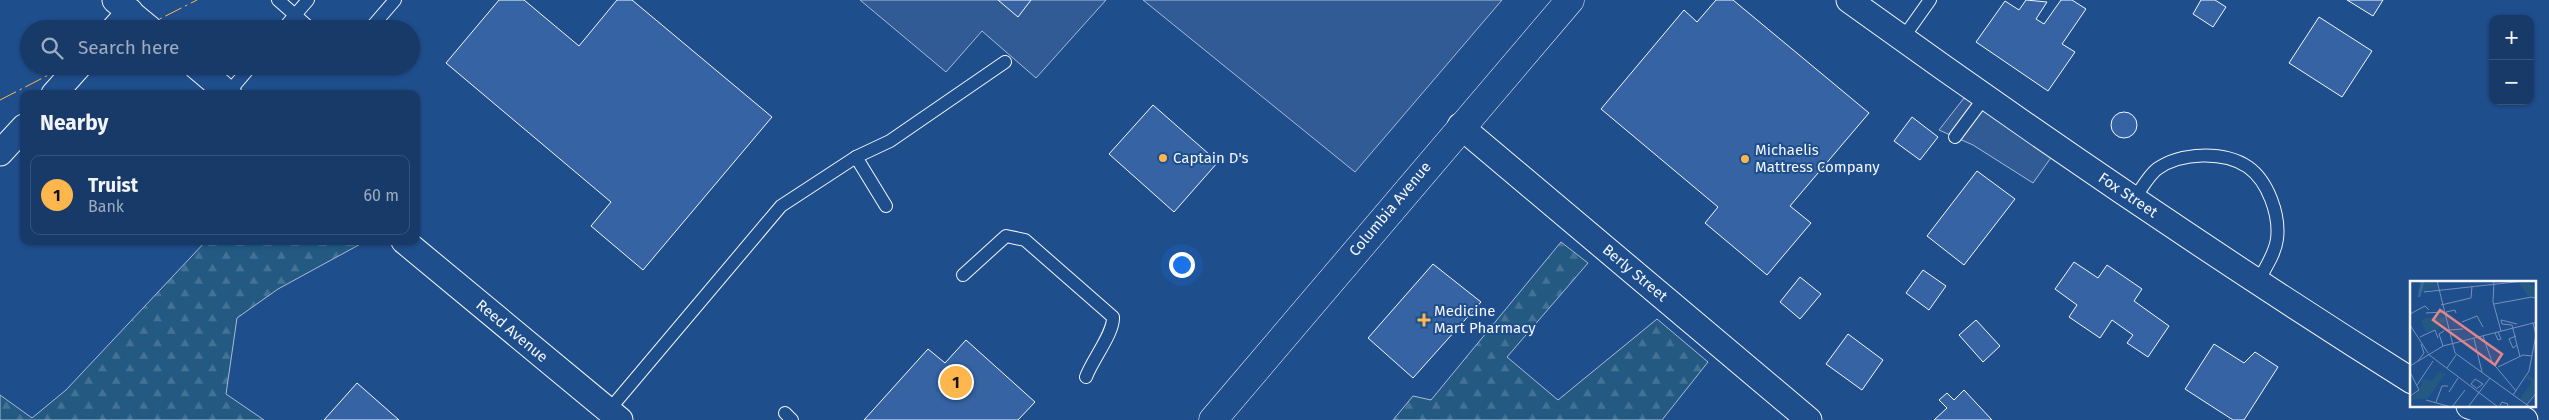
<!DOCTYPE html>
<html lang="en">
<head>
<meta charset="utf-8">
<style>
	body { margin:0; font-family:"Fira Sans",sans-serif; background:#20416f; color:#f1f3f6 }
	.controls { position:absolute; right:15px; top:15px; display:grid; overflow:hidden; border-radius:10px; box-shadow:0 1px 4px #0004 }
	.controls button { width:45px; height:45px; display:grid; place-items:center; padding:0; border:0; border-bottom:1px solid #36547d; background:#173a69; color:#f1f3f6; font:25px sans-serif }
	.you { position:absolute; left:1181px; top:264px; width:18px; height:18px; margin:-12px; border:4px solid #fff; border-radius:50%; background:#1a73e8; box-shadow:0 0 0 8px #1a73e833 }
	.badge { display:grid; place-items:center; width:32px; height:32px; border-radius:50%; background:#ffb74d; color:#111; font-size:16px; font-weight:700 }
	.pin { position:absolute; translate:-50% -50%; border:2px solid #fff; box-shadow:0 1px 5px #0006 }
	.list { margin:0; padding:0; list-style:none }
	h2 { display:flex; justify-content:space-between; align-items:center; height:65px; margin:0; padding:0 20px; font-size:21px }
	h2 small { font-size:16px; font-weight:400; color:#9eadc0 }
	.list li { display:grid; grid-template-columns:32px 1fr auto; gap:15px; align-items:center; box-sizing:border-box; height:80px; margin:0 10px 10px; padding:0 10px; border:1px solid #36547d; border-radius:10px }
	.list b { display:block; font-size:19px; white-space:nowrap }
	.list p { margin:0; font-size:16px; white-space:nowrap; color:#9eadc0 }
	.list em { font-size:16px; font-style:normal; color:#9eadc0 }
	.icon { flex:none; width:28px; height:28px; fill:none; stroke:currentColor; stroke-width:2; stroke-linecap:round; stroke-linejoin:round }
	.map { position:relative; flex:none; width:2549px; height:420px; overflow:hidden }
	.search { position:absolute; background:#173a69; box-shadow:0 1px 4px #0004; left:20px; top:20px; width:400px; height:55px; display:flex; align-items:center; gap:12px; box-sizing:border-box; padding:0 18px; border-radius:28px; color:#9eadc0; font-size:19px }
	.panel { position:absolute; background:#173a69; box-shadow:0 1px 4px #0004; left:20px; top:90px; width:400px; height:155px; border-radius:10px }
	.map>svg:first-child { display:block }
</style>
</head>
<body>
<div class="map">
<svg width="2549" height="420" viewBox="0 0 2549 420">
	<defs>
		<pattern id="forest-firs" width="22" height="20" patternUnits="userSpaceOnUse" patternTransform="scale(1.25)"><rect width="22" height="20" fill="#245a82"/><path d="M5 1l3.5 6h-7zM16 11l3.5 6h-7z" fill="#447295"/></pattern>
	</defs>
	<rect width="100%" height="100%" fill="#1f4e8c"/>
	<g fill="url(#forest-firs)" stroke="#a8bbd7">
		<polygon points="206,241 366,241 278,289 237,318 226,394 264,420 0,420 0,395 32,418 66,390"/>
		<polygon points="1561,242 1588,263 1507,357 1558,400 1657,319 1708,362 1662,420 1393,420 1413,396 1431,400"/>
	</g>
	<g fill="#305b95" stroke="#a8bbd7">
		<polygon points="860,0 1106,0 1036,78 982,31 946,72"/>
		<polygon points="1143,0 1502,0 1355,172"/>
		<polygon points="1964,98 2055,152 2033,183 1973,145 1939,130"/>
	</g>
	<g fill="#3563a3" stroke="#f2f6ff">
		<polygon points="499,0 524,0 579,46 617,0 632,0 772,117 643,270 591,226 611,202 446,63"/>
		<polygon points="998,0 1031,0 1018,17"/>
		<polygon points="1716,0 1733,0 1869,113 1790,206 1811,223 1767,275 1705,223 1718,207 1601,109 1684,10 1697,22"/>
		<polygon points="2026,0 2047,2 2036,19 2044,24 2061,0 2072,0 2086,9 2062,44 2075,52 2048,91 1976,42 2005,1 2019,10"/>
		<polygon points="2201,0 2215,0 2226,7 2213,27 2193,14"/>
		<polygon points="2347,0 2383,0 2373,16"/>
		<polygon points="2319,17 2372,51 2342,97 2289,63"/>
		<polygon points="1153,105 1218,162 1174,212 1109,154"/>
		<circle cx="2124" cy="125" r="13"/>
		<polygon points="1912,117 1938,137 1920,160 1894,141"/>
		<polygon points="1977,171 2015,199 1964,265 1927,236"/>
		<polygon points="2074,262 2098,278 2107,265 2142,289 2134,301 2169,326 2148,357 2127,343 2133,335 2112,320 2100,338 2069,317 2077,305 2055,289"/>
		<polygon points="1433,264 1481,302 1413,378 1368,338"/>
		<polygon points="1923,270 1946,286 1929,310 1906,293"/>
		<polygon points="1800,277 1821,294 1800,319 1780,302"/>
		<polygon points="1976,320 2000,346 1983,362 1959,335"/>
		<polygon points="1848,334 1883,360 1862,390 1826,364"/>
		<polygon points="966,340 1035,402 1018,420 864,420 928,349 945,363"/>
		<polygon points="2214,344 2244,363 2255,352 2278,367 2244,420 2233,420 2185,389"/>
		<polygon points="357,383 399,420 324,420"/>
		<polygon points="1964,390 1992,420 1934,420 1947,408 1939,400 1947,393 1954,400"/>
	</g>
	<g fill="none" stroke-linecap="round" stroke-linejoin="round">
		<defs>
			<g id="lane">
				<polyline points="278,0 311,29"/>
				<polyline points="283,29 308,0"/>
				<polyline points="370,29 395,0"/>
				<polyline points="1903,38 1930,0"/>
				<polyline points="228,93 251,66"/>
				<polyline points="1955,137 1984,98"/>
				<polyline points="856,157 886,206"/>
				<path d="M2134,199C2141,190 2148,176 2157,169C2181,152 2224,151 2248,167C2268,181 2280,215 2277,239C2275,255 2264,269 2257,284"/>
				<path d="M963,275L1006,236L1025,240L1113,317C1114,333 1092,360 1086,377"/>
				<polyline points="609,410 781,206 856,157 890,141 1005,62"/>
				<polyline points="785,413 792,420"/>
			</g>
			<g id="street">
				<polyline points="115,0 150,29"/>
				<path d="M1849,0C2033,133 2220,260 2412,381"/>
				<polyline points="114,29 130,11"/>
				<polyline points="196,66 229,94"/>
				<polyline points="54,94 79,66"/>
				<polyline points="1460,126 1809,420"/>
				<polyline points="0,153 24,127"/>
				<polyline points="404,241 620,420"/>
				<polyline points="2469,406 2493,415 2525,420"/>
			</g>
			<polyline id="primary" points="1213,420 1570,0"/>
		</defs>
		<use href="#lane" stroke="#f2f6ff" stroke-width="14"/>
		<use href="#street" stroke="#f2f6ff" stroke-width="27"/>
		<use href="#primary" stroke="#f2f6ff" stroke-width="29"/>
		<use href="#lane" stroke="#1f4e8c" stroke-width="12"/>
		<use href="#street" stroke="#1f4e8c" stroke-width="25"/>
		<use href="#primary" stroke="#1f4e8c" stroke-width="28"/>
		<g stroke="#ffb74d" stroke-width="1" stroke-dasharray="18 4 2.5 4" stroke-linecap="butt">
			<polyline points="140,29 197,0"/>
			<polyline points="0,100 66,66"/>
		</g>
	</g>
	<g fill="#ffb74d" stroke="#1f4e8c" stroke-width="2">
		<circle cx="1163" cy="158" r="5"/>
		<circle cx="1745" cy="159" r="5"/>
		<path d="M1421.5 312.5h5v5h5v5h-5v5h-5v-5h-5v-5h5z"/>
	</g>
	<g text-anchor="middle" stroke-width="4" stroke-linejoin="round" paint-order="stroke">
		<g font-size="15" fill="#f2f6ff" stroke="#1f4e8c" text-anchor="start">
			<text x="1755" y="155">Michaelis<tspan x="1755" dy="17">Mattress Company</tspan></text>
			<text x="1173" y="163">Captain D's</text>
			<text x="1434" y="316">Medicine<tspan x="1434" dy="17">Mart Pharmacy</tspan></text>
		</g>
		<g font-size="15" fill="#f2f6ff" stroke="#1f4e8c">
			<text transform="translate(2128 195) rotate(34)" y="5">Fox Street</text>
			<text transform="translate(1390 209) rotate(-50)" y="5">Columbia Avenue</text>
			<text transform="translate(1635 273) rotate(40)" y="5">Berly Street</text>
			<text transform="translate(512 331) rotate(40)" y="5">Reed Avenue</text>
		</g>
	</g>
	<g transform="translate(2410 281)">
		<rect width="126" height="126" fill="#1f4e8c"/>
		<path d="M9,0L26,3L27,9L19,7V10L8,12ZM108,0L117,1L125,7L126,17L118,15ZM16,37H34L35,41L29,42L30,52L27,48L16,51L11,40ZM29,90L33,93L37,91L18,117L0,119L10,109L12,98L22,100Z" fill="#245a82"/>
		<path d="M118,94L126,100V110L117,123L110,118L122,101L116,97Z" fill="#245a82"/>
		<path fill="none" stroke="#3b69a3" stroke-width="2.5" d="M9,16L13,0"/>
		<path fill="none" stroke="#7391ba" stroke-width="1" d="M27,0L45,72L120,126M84,0L83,21L91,50M14,11L114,0M84,23L122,16L127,18M31,24L61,17L62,5M16,32L33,31M0,33L15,25L19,29M37,34L36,31L45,29L46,32M52,41L67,35L73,46M107,43L91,39L92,43L102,44L110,76M0,44L18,72M38,49L53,48M85,52L88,59L91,58L88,51M73,55L82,81L106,110M106,55L99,58L103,67L107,64M10,56L25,49L28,57M64,58L72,91M33,65L29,53L34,50M18,73L88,126M8,80L14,72L11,63M0,85L33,65L127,41M88,86L113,74L122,75M37,87L46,74M0,91L9,109L0,115M7,104L23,80M66,108L73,103L65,98L61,103L66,107M39,111L48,97M103,114L119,90L126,54L123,42M16,119L41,126M26,121L32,105H38M42,126L55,109M58,126L80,97M89,126L92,121L98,123L97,126M115,126L127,111"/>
		<path fill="#e38589" fill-opacity="0.15" stroke="#e38589" stroke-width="2.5" d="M30,29L92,73L85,84L23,39Z"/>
		<rect width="126" height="126" fill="none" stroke="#f2f6ff" stroke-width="2.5"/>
	</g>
</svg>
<div class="controls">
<button>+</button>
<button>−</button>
</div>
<div class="you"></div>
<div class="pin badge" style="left:956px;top:382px">1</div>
<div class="search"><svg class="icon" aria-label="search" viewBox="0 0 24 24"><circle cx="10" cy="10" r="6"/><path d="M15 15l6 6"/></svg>Search here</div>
<section class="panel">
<h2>Nearby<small></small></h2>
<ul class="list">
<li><span class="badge">1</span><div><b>Truist</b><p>Bank</p></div><em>60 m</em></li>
</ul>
</section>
</div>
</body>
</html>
